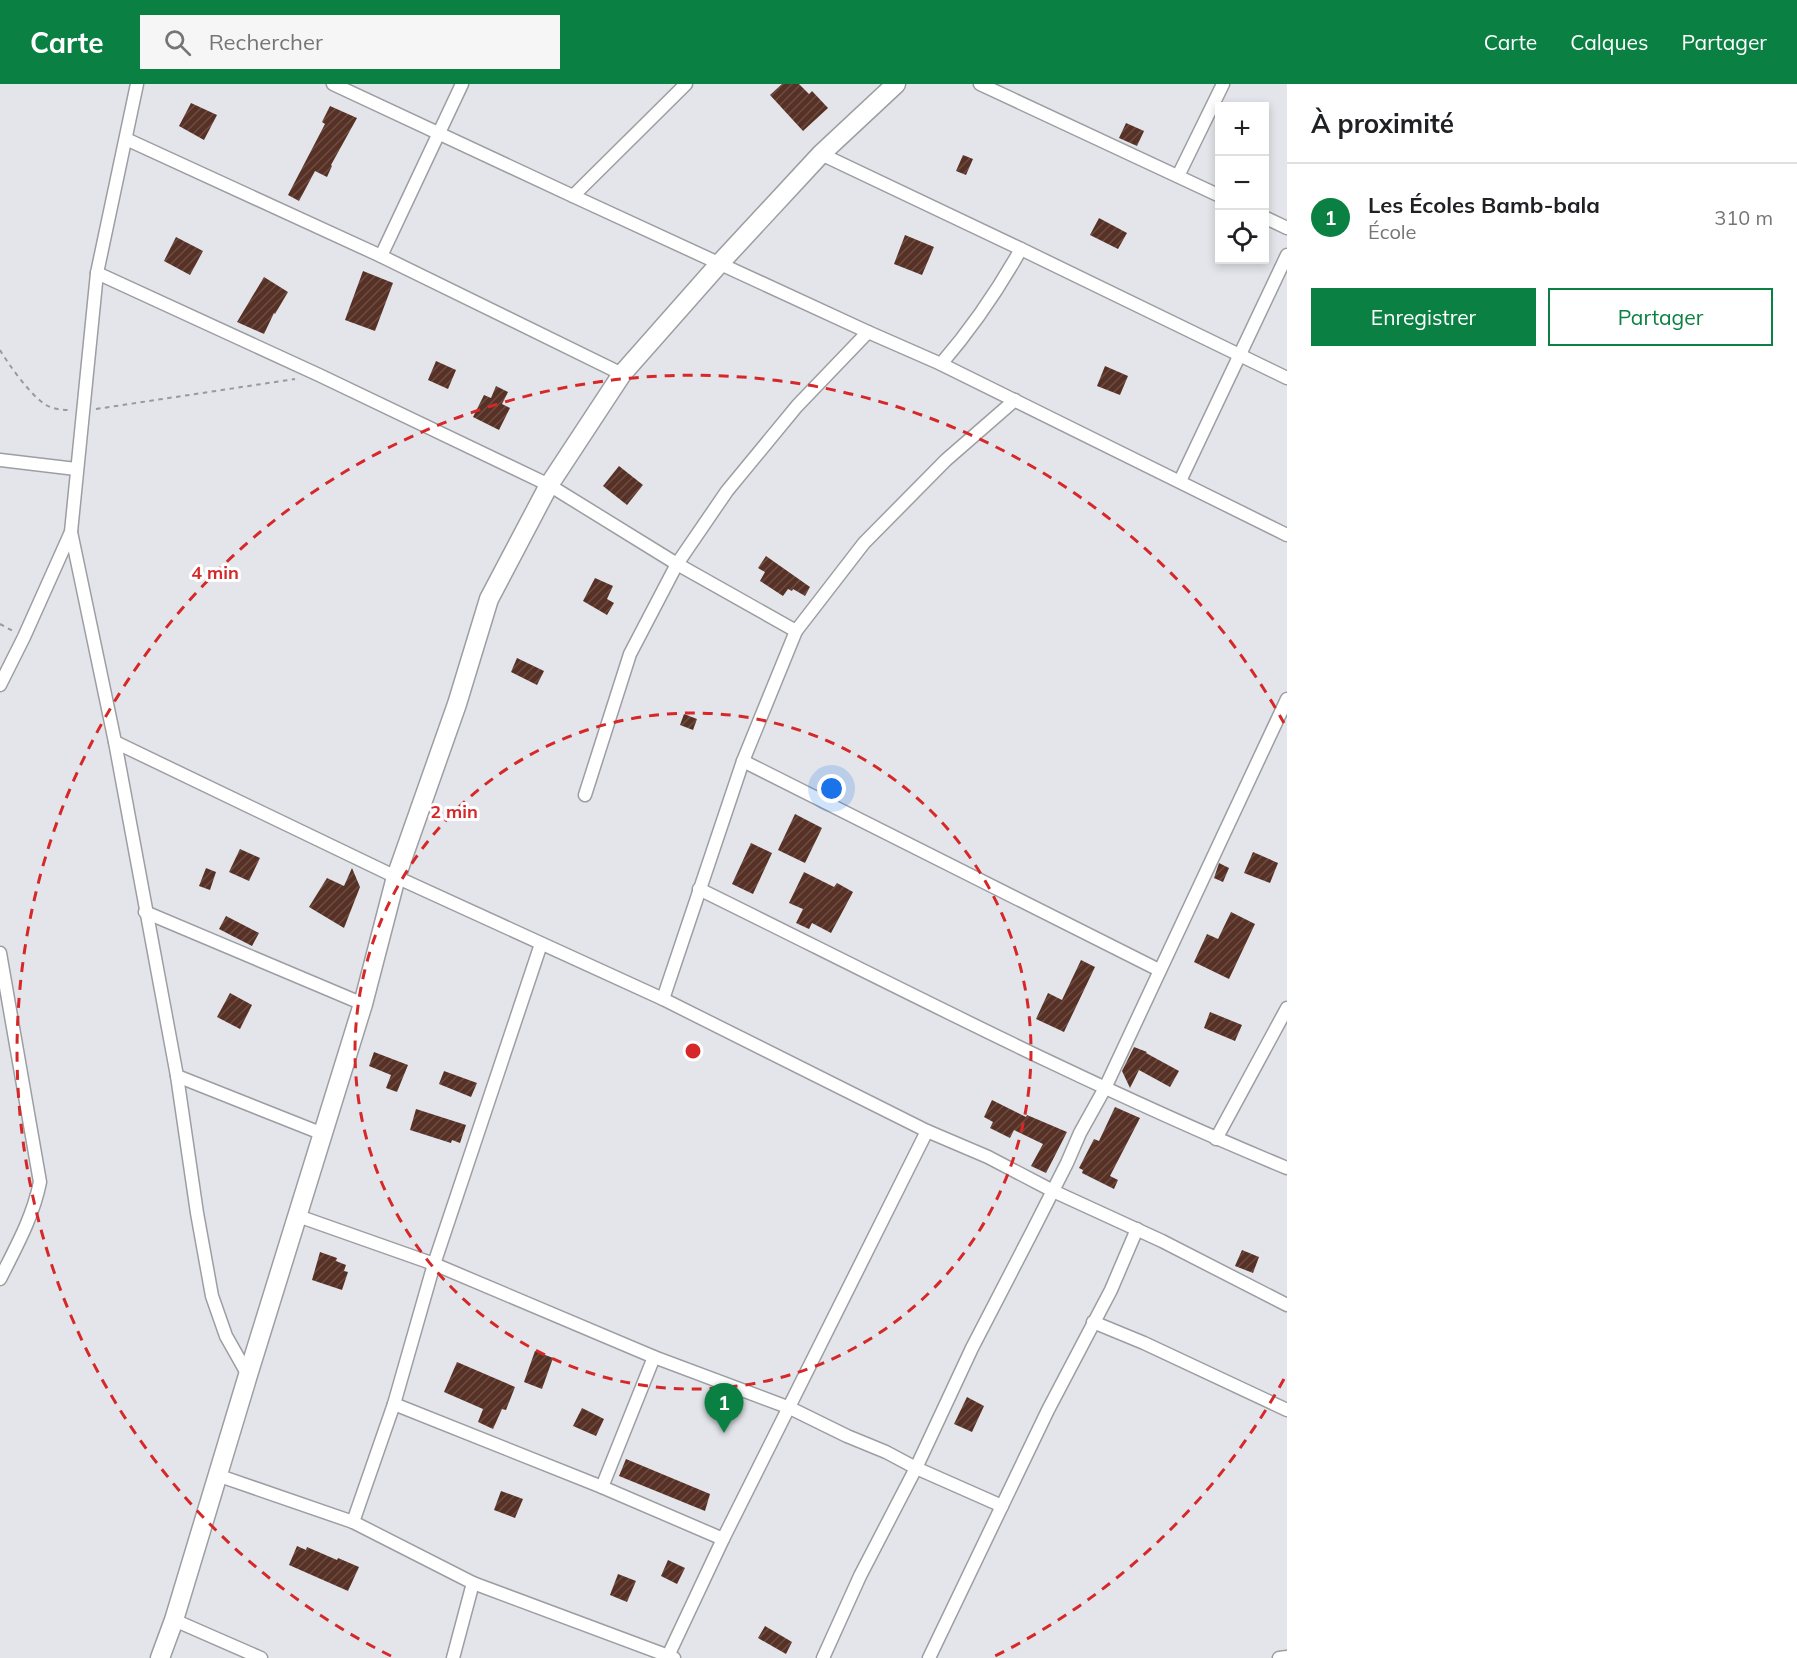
<!DOCTYPE html>
<html lang="fr">
<head>
<meta charset="utf-8">
<style>
	body { margin:0; font-family:Mulish,sans-serif; background:#f6f6f6; color:#202124 }
	.controls { position:absolute; right:18px; top:18px; display:grid; overflow:hidden; border-radius:0px; box-shadow:0 3px 9px #0003 }
	.controls button { width:54px; height:54px; display:grid; place-items:center; padding:0; border:0; border-bottom:2px solid #e0e0e0; background:#fff; color:#202124; font:30px sans-serif }
	.you { position:absolute; left:832px; top:705px; width:21px; height:21px; margin:-15px; border:4px solid #fff; border-radius:50%; background:#1a73e8; box-shadow:0 0 0 9px #1a73e833 }
	.badge { display:grid; place-items:center; width:39px; height:39px; border-radius:50%; background:#0b8043; color:#fff; font-size:20px; font-weight:700 }
	.pin { position:absolute; translate:-50% -50px; filter:drop-shadow(0 2px 3px #0008) }
	.pin::after { content:''; position:absolute; top:32px; width:21px; height:18px; background:inherit; clip-path:polygon(0 0,100% 0,50% 100%) }
	.list { margin:0; padding:0; list-style:none }
	h2 { display:flex; justify-content:space-between; align-items:center; height:78px; margin:0; padding:0 24px; font-size:26px }
	h2 small { font-size:20px; font-weight:400; color:#757577 }
	.list li { display:grid; grid-template-columns:39px 1fr auto; gap:18px; align-items:center; box-sizing:border-box; height:108px; padding:0 24px; border-top:2px solid #e0e0e0 }
	.list b { display:block; font-size:22px; white-space:nowrap }
	.list p { margin:0; font-size:20px; white-space:nowrap; color:#757577 }
	.list em { font-size:20px; font-style:normal; color:#757577 }
	.actions { display:flex; gap:12px; padding:18px 24px }
	.actions a { flex:1; padding:14px 0; border:2px solid #0b8043; border-radius:0px; text-align:center; font-size:21px; color:#0b8043 }
	.actions .main { background:#0b8043; color:#fff }
	.icon { flex:none; width:33px; height:33px; fill:none; stroke:currentColor; stroke-width:2; stroke-linecap:round; stroke-linejoin:round }
	.map { position:relative; flex:none; width:1287px; height:1574px; overflow:hidden }
	header { display:flex; align-items:center; gap:36px; box-sizing:border-box; height:84px; padding:0 30px; background:#0b8043; color:#fff }
	header strong { font-size:28px }
	nav { display:flex; gap:33px; margin-inline-start:auto; font-size:21px }
	.search { width:420px; height:54px; background:#f6f6f6; display:flex; align-items:center; gap:15px; box-sizing:border-box; padding:0 21px; border-radius:0px; color:#757577; font-size:22px }
	main { display:flex }
	aside { flex:1; background:#fff }
	.map>svg:first-child { display:block }
</style>
</head>
<body>
<header>
<strong>Carte</strong>
<div class="search"><svg class="icon" aria-label="search" viewBox="0 0 24 24"><circle cx="10" cy="10" r="6"/><path d="M15 15l6 6"/></svg>Rechercher</div>
<nav><a>Carte</a><a>Calques</a><a>Partager</a></nav>
</header>
<main>
<div class="map">
<svg width="1287" height="1574" viewBox="0 0 1287 1574">
	<defs>
		<pattern id="building-hatch" width="6" height="6" patternUnits="userSpaceOnUse" patternTransform="scale(1.5)"><rect width="6" height="6" fill="#573125"/><path d="M-1 1l2-2M0 6l6-6M5 7l2-2" fill="none" stroke="#6b4d43"/></pattern>
	</defs>
	<rect width="100%" height="100%" fill="#e3e5ea"/>
	<g fill="url(#building-hatch)">
		<polygon points="782,0 799,0 809,10 812,7 828,24 803,47 770,11"/>
		<polygon points="191,19 217,31 204,56 179,42"/>
		<polygon points="330,22 357,34 331,81 332,82 327,93 315,87 299,117 288,111 325,40 322,38"/>
		<polygon points="1126,39 1144,47 1137,62 1119,54"/>
		<polygon points="963,71 973,75 966,91 956,87"/>
		<polygon points="1099,134 1127,149 1118,165 1090,151"/>
		<polygon points="905,151 934,163 922,191 894,180"/>
		<polygon points="176,153 203,167 190,191 164,177"/>
		<polygon points="363,187 393,199 375,247 345,236"/>
		<polygon points="264,193 288,208 275,230 274,229 264,250 237,238"/>
		<polygon points="436,277 456,286 448,305 428,296"/>
		<polygon points="1105,282 1128,292 1120,311 1097,302"/>
		<polygon points="496,302 508,308 502,320 510,324 499,346 473,333 484,311 491,314"/>
		<polygon points="619,382 643,401 627,421 603,402"/>
		<polygon points="766,472 810,503 805,512 793,505 792,507 788,505 783,512 760,497 765,488 758,484"/>
		<polygon points="595,494 613,502 607,515 614,519 607,531 583,517"/>
		<polygon points="517,574 544,587 537,601 511,588"/>
		<polygon points="684,630 697,635 693,646 680,641"/>
		<polygon points="795,730 822,744 805,779 778,766"/>
		<polygon points="751,759 772,769 753,810 732,800"/>
		<polygon points="240,765 260,774 249,797 229,788"/>
		<polygon points="1253,768 1278,779 1270,799 1244,789"/>
		<polygon points="1219,779 1229,784 1223,798 1214,794"/>
		<polygon points="206,784 216,788 210,806 199,802"/>
		<polygon points="352,784 360,803 344,844 309,823 327,794 344,802"/>
		<polygon points="804,788 834,803 837,799 853,808 831,849 812,839 809,845 796,839 803,825 789,819"/>
		<polygon points="1231,828 1255,840 1229,895 1194,878 1207,850 1218,855"/>
		<polygon points="226,832 259,849 252,862 219,845"/>
		<polygon points="1081,876 1095,883 1064,948 1036,935 1048,909 1062,916"/>
		<polygon points="230,909 252,921 240,945 217,933"/>
		<polygon points="1210,928 1242,941 1235,957 1204,944"/>
		<polygon points="1134,963 1147,968 1146,969 1179,987 1170,1003 1139,986 1130,1004 1122,987"/>
		<polygon points="374,968 408,981 397,1008 386,1004 391,991 369,982"/>
		<polygon points="444,987 477,999 471,1013 439,1000"/>
		<polygon points="992,1016 1026,1033 1027,1031 1067,1048 1046,1089 1031,1082 1043,1060 1014,1046 1010,1054 990,1044 993,1038 984,1033"/>
		<polygon points="1115,1023 1140,1034 1110,1092 1118,1096 1114,1105 1082,1089 1083,1086 1079,1084 1094,1055 1099,1057"/>
		<polygon points="416,1025 466,1041 460,1059 452,1056 451,1059 410,1046"/>
		<polygon points="1242,1166 1259,1173 1253,1189 1235,1182"/>
		<polygon points="320,1168 337,1174 336,1177 346,1181 344,1187 348,1188 342,1206 312,1196"/>
		<polygon points="535,1267 553,1274 542,1305 524,1298"/>
		<polygon points="457,1278 515,1303 506,1326 502,1325 493,1345 478,1338 483,1325 444,1308"/>
		<polygon points="967,1313 984,1322 972,1348 954,1340"/>
		<polygon points="582,1324 604,1335 596,1352 573,1342"/>
		<polygon points="626,1375 710,1410 705,1427 619,1392"/>
		<polygon points="501,1407 523,1415 515,1434 494,1426"/>
		<polygon points="297,1462 306,1466 307,1463 337,1476 338,1474 359,1483 348,1507 289,1481"/>
		<polygon points="668,1476 685,1484 677,1500 661,1492"/>
		<polygon points="618,1490 636,1497 627,1518 610,1511"/>
		<polygon points="765,1542 792,1558 786,1570 758,1554"/>
	</g>
	<g fill="none" stroke-linecap="round" stroke-linejoin="round">
		<defs>
			<g id="street">
				<polyline points="137,0 97,189 71,448 115,658 177,992 197,1129 212,1212 226,1252 248,1291"/>
				<polyline points="333,0 573,112 868,248 941,280 1287,451"/>
				<polyline points="980,0 1220,112"/>
				<polyline points="126,55 381,172 622,290"/>
				<polyline points="821,70 1021,165 1287,294"/>
				<polyline points="1178,92 1223,0"/>
				<polyline points="573,112 686,0"/>
				<polyline points="1264,133 1287,144"/>
				<polyline points="381,172 462,0"/>
				<polyline points="97,189 319,291 549,401 677,480 796,547 864,459 946,376 1015,316"/>
				<path d="M941,280C972,244 998,206 1021,165"/>
				<polyline points="0,376 76,385"/>
				<polyline points="1180,397 1287,171"/>
				<polyline points="0,601 24,553 71,448"/>
				<polyline points="115,658 396,793 663,915 927,1047 988,1073 1053,1107 1162,1157 1287,1221"/>
				<polyline points="743,677 1159,886"/>
				<polyline points="585,711 630,570 677,480 727,407 797,322 868,248"/>
				<path d="M699,805C894,901 1086,1001 1287,1084"/>
				<polyline points="145,828 363,920"/>
				<path d="M0,869L40,1098C33,1133 16,1163 0,1195"/>
				<polyline points="663,915 743,677 796,547"/>
				<polyline points="177,992 323,1050"/>
				<polyline points="1216,1055 1287,924"/>
				<polyline points="298,1132 434,1180 654,1273 790,1324 847,1352 886,1368 916,1384 1002,1422"/>
				<polyline points="1093,1238 1144,1259 1287,1326"/>
				<polyline points="394,1320 602,1403 723,1455"/>
				<polyline points="217,1391 353,1438 473,1499 674,1574"/>
				<polyline points="602,1403 654,1273"/>
				<polyline points="353,1438 394,1320 434,1180 541,860"/>
				<polyline points="174,1536 261,1574"/>
				<polyline points="668,1572 723,1455 927,1047"/>
				<polyline points="453,1574 473,1499"/>
				<polyline points="823,1574 860,1492 916,1384 972,1264 1032,1148 1067,1079 1080,1049 1105,1004 1287,615"/>
				<polyline points="929,1574 1048,1326 1111,1206 1137,1145"/>
				<polyline points="1279,1574 1287,1573"/>
			</g>
			<polyline id="secondary" points="160,1574 174,1536 248,1291 363,920 396,793 457,620 489,515 549,401 622,290 720,179 821,70 896,0"/>
		</defs>
		<use href="#street" stroke="#9c9ea2" stroke-width="15"/>
		<use href="#secondary" stroke="#9c9ea2" stroke-width="21"/>
		<g stroke="#999a9e" stroke-width="2" stroke-dasharray="4.5 4.5" stroke-linecap="butt">
			<path d="M0,266C8,280 32,313 46,321C53,325 61,326 69,326"/>
			<polyline points="96,325 295,295"/>
			<polyline points="0,540 13,547"/>
		</g>
		<use href="#street" stroke="#fff" stroke-width="12"/>
		<use href="#secondary" stroke="#fff" stroke-width="18"/>
	</g>
	<g fill="none" stroke="#d62828" stroke-width="3" stroke-dasharray="10 8">
		<circle cx="693" cy="967" r="338"/>
		<path d="M1284 1295A676 676 0 0 1 995 1572M391 1572A676 676 0 1 1 1284 639"/>
	</g>
	<circle cx="693" cy="967" r="9" fill="#d62828" stroke="#fff" stroke-width="3"/>
	<g font-size="18" text-anchor="middle" font-weight="bold" fill="#d62828" stroke="#fff" stroke-width="6" stroke-linejoin="round" paint-order="stroke">
		<text x="215" y="495">4 min</text>
		<text x="454" y="734">2 min</text>
	</g>
</svg>
<div class="controls">
<button>+</button>
<button>−</button>
<button><svg class="icon" aria-label="locate" viewBox="0 0 24 24"><circle cx="12" cy="12" r="6"/><path d="M12 2v4M12 18v4M2 12h4M18 12h4"/></svg></button>
</div>
<div class="you"></div>
<div class="pin badge" style="left:724px;top:1349px">1</div>
</div>
<aside>
<h2>À proximité<small></small></h2>
<ul class="list">
<li><span class="badge">1</span><div><b>Les Écoles Bamb-bala</b><p>École</p></div><em>310 m</em></li>
</ul>
<div class="actions"><a class="main">Enregistrer</a><a>Partager</a></div>
</aside>
</main>
</body>
</html>
